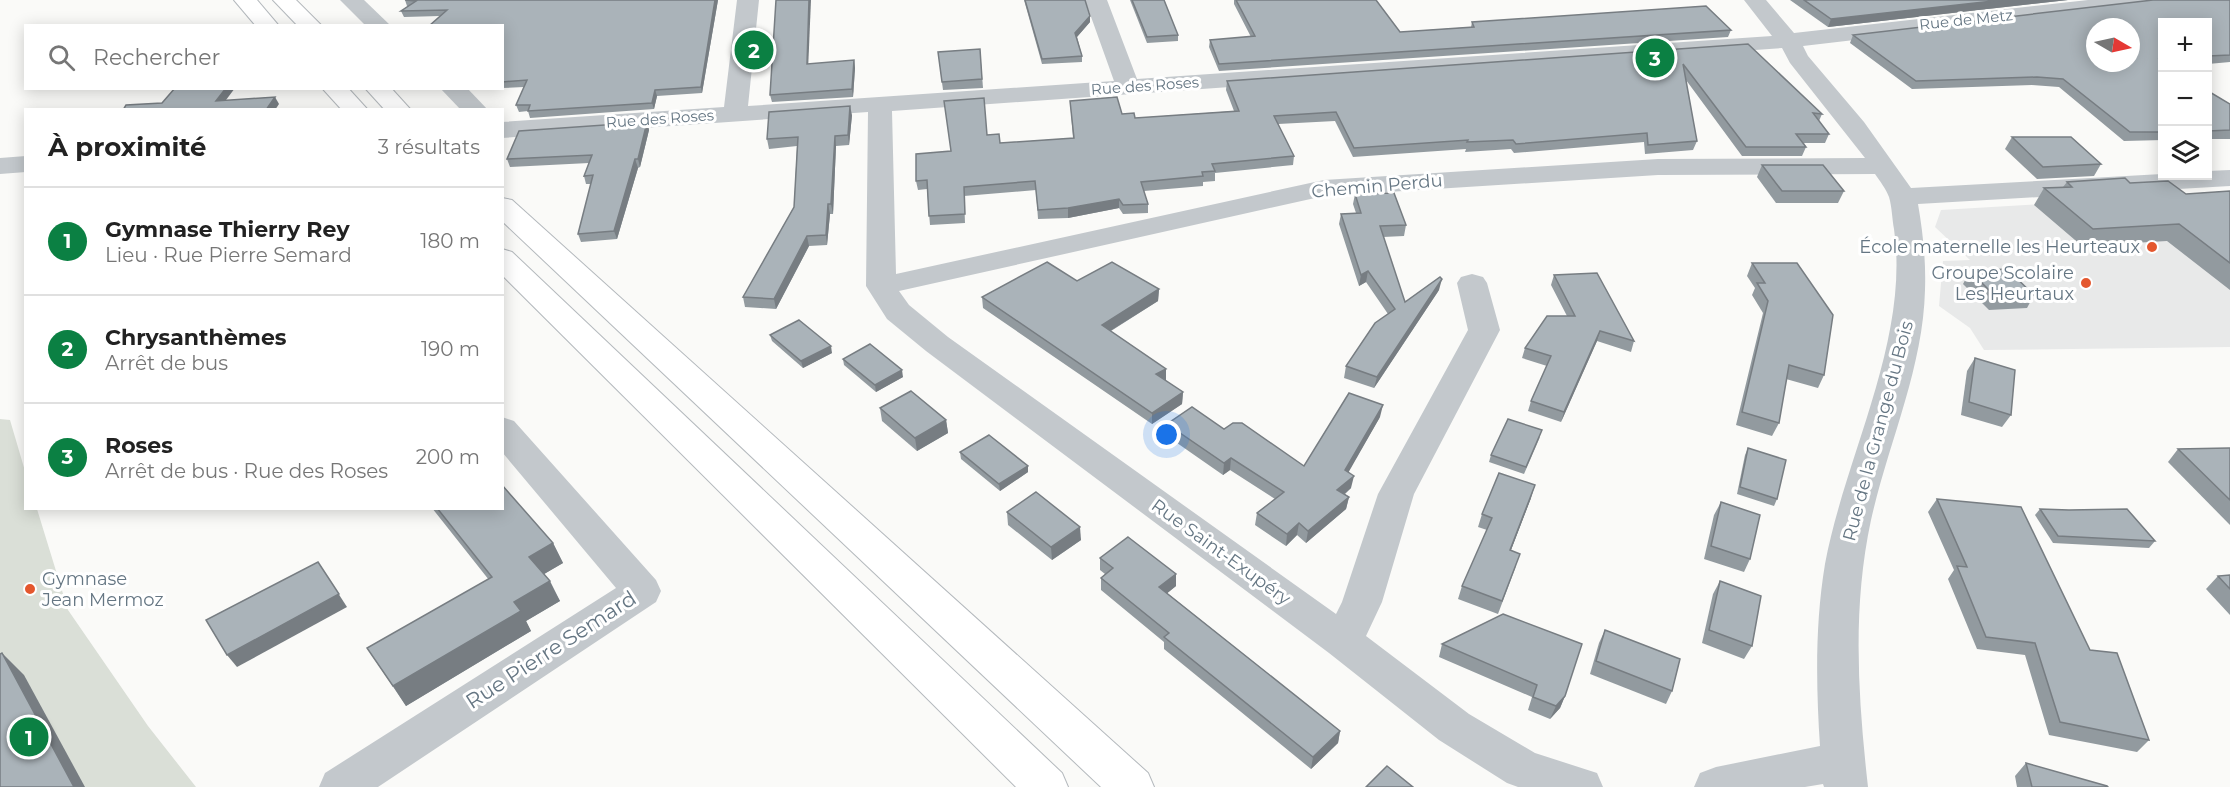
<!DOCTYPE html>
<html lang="fr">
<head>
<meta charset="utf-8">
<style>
	body { margin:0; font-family:Montserrat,sans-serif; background:#f6f6f6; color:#222 }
	.controls { position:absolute; right:18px; top:18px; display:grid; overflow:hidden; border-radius:0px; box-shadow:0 3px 15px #0003 }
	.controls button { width:54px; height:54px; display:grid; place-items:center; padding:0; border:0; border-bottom:2px solid #e0e0e0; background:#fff; color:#222; font:30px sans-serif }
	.compass { position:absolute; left:2086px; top:18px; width:54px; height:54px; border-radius:50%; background:#fff; box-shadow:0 3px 15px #0003; rotate:99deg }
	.you { position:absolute; left:1167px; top:435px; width:21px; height:21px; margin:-15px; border:4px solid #fff; border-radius:50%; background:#1a73e8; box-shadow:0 0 0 9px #1a73e833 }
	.badge { display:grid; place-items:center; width:39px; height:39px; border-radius:50%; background:#0b8043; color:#fff; font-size:20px; font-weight:700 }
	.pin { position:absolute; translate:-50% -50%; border:3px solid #fff; box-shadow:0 2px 6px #0006 }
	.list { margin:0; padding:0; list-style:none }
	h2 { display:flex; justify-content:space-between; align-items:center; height:78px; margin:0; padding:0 24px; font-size:26px }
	h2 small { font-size:20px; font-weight:400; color:#767676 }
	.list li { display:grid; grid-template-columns:39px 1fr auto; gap:18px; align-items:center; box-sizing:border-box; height:108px; padding:0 24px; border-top:2px solid #e0e0e0 }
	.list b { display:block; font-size:22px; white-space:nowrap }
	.list p { margin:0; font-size:20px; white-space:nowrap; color:#767676 }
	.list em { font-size:20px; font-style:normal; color:#767676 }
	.icon { flex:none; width:33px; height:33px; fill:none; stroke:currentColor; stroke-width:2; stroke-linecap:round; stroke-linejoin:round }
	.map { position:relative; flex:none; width:2230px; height:787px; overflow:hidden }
	.search { position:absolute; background:#fff; box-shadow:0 3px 15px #0003; left:24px; top:24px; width:480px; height:66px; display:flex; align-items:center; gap:15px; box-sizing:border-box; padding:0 21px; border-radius:0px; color:#767676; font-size:22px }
	.panel { position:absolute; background:#fff; box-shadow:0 3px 15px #0003; left:24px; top:108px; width:480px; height:402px; border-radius:0px }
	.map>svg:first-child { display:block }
</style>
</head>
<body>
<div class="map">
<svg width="2230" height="787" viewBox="0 0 2230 787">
	<rect width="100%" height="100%" fill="#fafaf8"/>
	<polygon fill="#e8e9e9" points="2163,197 2230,247 2230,347 1984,350 1970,328 1939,306 1943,261 1970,260 1935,227 1941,210"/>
	<polygon fill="#dadfd7" points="0,419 10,420 25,471 26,508 37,509 68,610 148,726 196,787 0,787"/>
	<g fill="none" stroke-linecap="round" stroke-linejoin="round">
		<defs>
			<g id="highway">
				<polygon points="234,0 257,0 279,26 256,26"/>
				<polygon points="273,0 296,0 322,26 298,26"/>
				<polygon points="322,88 348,88 368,110 342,110"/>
				<polygon points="365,88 391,88 411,110 385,110"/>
				<polygon points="502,198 512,200 1148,773 1154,787 1101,787 502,221"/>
				<polygon points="502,249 512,252 1062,773 1068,787 1016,787 502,275"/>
			</g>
		</defs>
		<use href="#highway" stroke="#b4b9bd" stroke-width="2"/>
		<g fill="#c3c8cc" fill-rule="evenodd">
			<polygon points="340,0 364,0 391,26 366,26"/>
			<path d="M737,0H759L748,106L1114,81L1085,0H1107L1137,79L1772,36L1744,0H1766L1794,33L2088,0H2156L2153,5L2145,6L1803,46L1808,56L1864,122L1911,188L2162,174L2208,176V171L2230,170V186L1918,204C1923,233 1926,261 1925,290C1923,369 1888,444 1871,520C1852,608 1858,698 1868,787H1824L1823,784L1805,787H1694L1700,773L1716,767L1820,746C1816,686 1815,624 1825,564C1845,456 1910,340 1894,229C1892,218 1892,207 1889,197C1886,189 1880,181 1875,174L1658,175L1324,196L899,291L909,305L948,337L1336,614L1342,602L1378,494L1468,330L1457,283L1461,277L1472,274L1483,277L1487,283L1500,330L1414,494L1382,602L1366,636L1469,714L1535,753L1597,773L1603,787H1518L1507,783L1439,740L1329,653L926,351L887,319L866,286L868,112L502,138V122L724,107ZM1782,48L1790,63L1865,158L1658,159L1324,180L896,274L892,111Z"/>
			<polygon points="440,88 467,88 488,110 461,110"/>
			<polygon points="26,156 26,172 0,174 0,158"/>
			<polygon points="502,417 514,421 656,580 661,591 656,602 378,787 319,787 325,773 616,588 502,452"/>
		</g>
		<use href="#highway" fill="#fff" fill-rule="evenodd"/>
	</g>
	<g fill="#929a9f">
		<polygon points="405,0 718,0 702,93 657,96 654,109 530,118 528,111 519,112 516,105 524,87 502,88 502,26 440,16 404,17 401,11 408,6 407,6"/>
		<polygon points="1024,0 1085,0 1090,22 1077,37 1082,56 1082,62 1042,64"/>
		<polygon points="1130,0 1164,0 1178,35 1178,41 1147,43"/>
		<polygon points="1234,0 1376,0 1400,32 1471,27 1472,22 1731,30 1728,37 1219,71 1209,47 1210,40 1251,37 1234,4"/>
		<polygon points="1790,0 2068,0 1828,27"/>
		<polygon points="2230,0 2230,62 2208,64 2208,22 2163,22 2163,140 2124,141 2059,87 2032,85 1912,89 1850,43 1853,35"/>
		<polygon points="1748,44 1822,114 1819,121 1829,134 1825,143 1804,143 1806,147 1802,156 1742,156 1686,80 1697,141 1693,150 1645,154 1644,142 1514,153 1511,149 1465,152 1466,149 1353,157 1335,121 1278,124 1294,156 1293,165 1215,173 1215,181 1203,182 1203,186 1144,191 1148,204 1148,213 1123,214 1119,208 1068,218 1038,219 1036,190 964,196 965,223 930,225 927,189 918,190 916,181 987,135 1000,143 1073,138 1070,101 1135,118 1234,111 1226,90 1227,81"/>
		<polygon points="980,49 983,88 943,90 938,52"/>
		<polygon points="854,60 855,68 853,97 772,102 770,95 809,64"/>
		<polygon points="2208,91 2230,104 2230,139 2208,139"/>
		<polygon points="852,115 849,145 836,146 833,214 830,214 827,245 809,246 776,309 745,307 743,297 794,207 797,146 769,149 767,139"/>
		<polygon points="647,122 649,130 640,167 638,168 617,239 581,242 578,234 591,184 586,184 584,176 589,163 510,167 507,159"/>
		<polygon points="2012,137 2101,164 2094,176 2037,179 2005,149"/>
		<polygon points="1762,165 1844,191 1838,203 1776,203 1757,177"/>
		<polygon points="2067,182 2130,183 2186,194 2230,191 2230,290 2167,241 2082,246 2034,205 2044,188 2063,187"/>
		<polygon points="1355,194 1406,225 1404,236 1383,237 1405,302 1439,290 1374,388 1344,378 1346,366 1388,314 1366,282 1359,286 1339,224 1341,214 1356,213 1353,204"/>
		<polygon points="1752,263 1824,375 1818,388 1786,379 1779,423 1772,436 1736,425 1763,313 1752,295 1755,288 1747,276"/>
		<polygon points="1970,271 2034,295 2027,308 1989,310 1963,284"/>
		<polygon points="1554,275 1634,341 1631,352 1597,341 1561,422 1528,411 1531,401 1547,366 1522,358 1525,348 1567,316 1551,285"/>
		<polygon points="1077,281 1159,289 1158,301 1111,331 1166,381 1183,392 1182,404 1152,424 983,308 982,297"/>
		<polygon points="770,335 832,353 803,368 772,341"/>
		<polygon points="1975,358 2011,415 2002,427 1961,415 1967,371"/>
		<polygon points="843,359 903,377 876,392 844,365"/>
		<polygon points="880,408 946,420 948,433 917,451 882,421"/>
		<polygon points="1380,417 1348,472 1351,488 1345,494 1349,497 1346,509 1306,543 1297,535 1286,546 1255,525 1257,513 1275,499 1230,470 1223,475 1167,436 1167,424 1224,429 1304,466"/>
		<polygon points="1540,437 1524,474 1489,462 1491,455"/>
		<polygon points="1748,448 1777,499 1774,506 1737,494 1745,455"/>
		<polygon points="2230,448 2230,525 2168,462 2178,449"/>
		<polygon points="960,452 1028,466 1028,472 1000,491 961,459"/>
		<polygon points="1531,498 1511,550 1516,566 1498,614 1458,599 1462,586 1487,530 1478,527 1482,514"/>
		<polygon points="1937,499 2090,650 2149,740 2137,752 2049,735 2025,655 1977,649 1948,579 1954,570 1928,512"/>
		<polygon points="1721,502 1750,559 1744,572 1704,559 1714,515"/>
		<polygon points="432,508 502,508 553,543 563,563 544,574 560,601 526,621 531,631 406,706 367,648 489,580"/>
		<polygon points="2040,509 2155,541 2149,548 2053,543 2035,515"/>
		<polygon points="1007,512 1081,540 1052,560 1008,525"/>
		<polygon points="1100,558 1176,574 1176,586 1167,593 1340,731 1338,743 1311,769 1164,649 1164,642 1101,590 1101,578 1105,574 1100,570"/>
		<polygon points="2230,575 2230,615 2206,589 2218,576"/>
		<polygon points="1720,581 1752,646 1744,659 1702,643 1713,594"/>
		<polygon points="1605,630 1672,691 1666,704 1590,674 1599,643"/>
		<polygon points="1442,644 1565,696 1560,708 1550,719 1528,710 1532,697 1439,657"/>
		<polygon points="2026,763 2108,787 2017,787 2015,776"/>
	</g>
	<g fill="#777d82">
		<polygon points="715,0 718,0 702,93 701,87"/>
		<polygon points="809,0 811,0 808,71 807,64"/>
		<polygon points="2002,0 2068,0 1828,27 1831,19"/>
		<polygon points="1090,16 1090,22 1076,38 1075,33"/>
		<polygon points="854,60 855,68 853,97 852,89"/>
		<polygon points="226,88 235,88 220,108 216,101"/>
		<polygon points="655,90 657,96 654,109 652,103"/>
		<polygon points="275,97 279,104 275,110 266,110"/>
		<polygon points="850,106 852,115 849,145 848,135"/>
		<polygon points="647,122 649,130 640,167 638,159"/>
		<polygon points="835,136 836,146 833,214 831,204"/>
		<polygon points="635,159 638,168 617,239 614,231"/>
		<polygon points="1119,199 1119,208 1068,218 1068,208"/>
		<polygon points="828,204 830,214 827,245 826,235"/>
		<polygon points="807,236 809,246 776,309 774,299"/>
		<polygon points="1368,271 1366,282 1359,286 1361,275"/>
		<polygon points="1442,279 1439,290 1374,388 1377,377"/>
		<polygon points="1159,289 1158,301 1102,336 1102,325"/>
		<polygon points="1600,331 1597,341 1561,422 1564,412"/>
		<polygon points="831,346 832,353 803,368 801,361"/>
		<polygon points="1166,369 1166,381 1156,374"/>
		<polygon points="902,370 903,377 876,392 875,385"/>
		<polygon points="1183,392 1182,404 1152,424 1152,413"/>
		<polygon points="1383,405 1380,417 1343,482 1345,470"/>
		<polygon points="946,420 948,433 917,451 915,438"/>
		<polygon points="1231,458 1230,470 1223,475 1224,463"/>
		<polygon points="1028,466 1028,472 1000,491 999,484"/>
		<polygon points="1354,476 1351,488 1335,502 1337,490"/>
		<polygon points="1535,485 1531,498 1506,563 1510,550"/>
		<polygon points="1349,497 1346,509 1306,543 1308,531"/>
		<polygon points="1299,523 1297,535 1286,546 1287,534"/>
		<polygon points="1080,527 1081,540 1052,560 1051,547"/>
		<polygon points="553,543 563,563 539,577 529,557"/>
		<polygon points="318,562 347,607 237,667 227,655"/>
		<polygon points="1176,574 1176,586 1159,600 1159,587"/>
		<polygon points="550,581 560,601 526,621 531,631 406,706 393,686 514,602"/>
		<polygon points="2,653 24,675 85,787 74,787"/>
		<polygon points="1565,696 1560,708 1550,719 1556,706"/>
		<polygon points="1340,731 1338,743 1311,769 1313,757"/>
	</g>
	<g fill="#aab3b9" stroke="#777d82" stroke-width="1.5" fill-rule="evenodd">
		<polygon points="405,0 715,0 701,87 655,90 652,103 528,111 530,105 516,105 527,80 502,82 502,26 429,26 447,10 401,11 416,1"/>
		<polygon points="776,0 809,0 807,64 854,60 852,89 770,95"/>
		<polygon points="1025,0 1085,0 1090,16 1075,33 1082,56 1042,59"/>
		<polygon points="1132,0 1164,0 1178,35 1147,37"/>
		<polygon points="1236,0 1376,0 1400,32 1474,27 1472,22 1706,6 1731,30 1219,64 1210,40 1255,36"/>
		<polygon points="1804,0 2002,0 1831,19"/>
		<path d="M2153,0H2230V55L2208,56V22H2163V59H2160L2163,61V132H2130L2063,79L2037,77L1916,81L1853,35ZM2095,27H2131V63H2095Z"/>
		<polygon points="1748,44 1822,114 1813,113 1829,134 1796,134 1806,147 1746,147 1683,64 1697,141 1648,145 1647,133 1516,144 1513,140 1467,142 1468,140 1354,148 1336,112 1274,116 1294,156 1212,164 1215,171 1202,172 1203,176 1141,182 1148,204 1123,205 1119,199 1068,208 1038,210 1035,181 964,187 965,214 929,216 927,180 916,181 916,154 951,151 944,101 984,98 987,135 999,134 1000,143 1074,138 1070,101 1117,97 1122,114 1134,113 1135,118 1239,111 1227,81"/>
		<polygon points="980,49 982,79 942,82 938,52"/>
		<polygon points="175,88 226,88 216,101 275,97 266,110 123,110 126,105 162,103"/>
		<polygon points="2208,91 2230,104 2230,130 2208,131"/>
		<polygon points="850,106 848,135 835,136 831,204 828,204 826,235 807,236 774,299 743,297 794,207 798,137 767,139 769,112"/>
		<polygon points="647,122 638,159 635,159 614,231 578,234 593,175 584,176 592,155 507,159 519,131"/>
		<polygon points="2012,137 2071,137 2101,164 2043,167"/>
		<polygon points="1762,165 1823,165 1844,191 1782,191"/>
		<polygon points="2125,178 2130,183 2168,181 2186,194 2230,191 2230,263 2179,224 2093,229 2044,188 2072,187 2067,182"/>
		<polygon points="1394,193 1406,225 1380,226 1405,302 1440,277 1442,279 1377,377 1346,366 1375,323 1395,309 1368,271 1361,275 1341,214 1361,213 1355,194"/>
		<polygon points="1047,262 1077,281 1112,262 1159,289 1102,325 1166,369 1156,374 1183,392 1152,413 982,297"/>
		<polygon points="1752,263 1797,263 1833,315 1824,375 1789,365 1779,423 1742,412 1768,301 1757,283 1765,283"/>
		<polygon points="2007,269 2034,295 1996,297 1970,271"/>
		<polygon points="1597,273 1634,341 1600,331 1564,412 1531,401 1551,356 1525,348 1547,316 1575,316 1554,275"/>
		<polygon points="799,320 831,346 801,361 770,335"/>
		<polygon points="870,344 902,370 875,385 843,359"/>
		<polygon points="1975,358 2015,370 2011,415 1969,402"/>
		<polygon points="911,391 946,420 915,438 880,408"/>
		<polygon points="1349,393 1383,405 1345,470 1354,476 1337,490 1349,497 1308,531 1299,523 1287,534 1257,513 1284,492 1231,458 1224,463 1167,424 1192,407 1224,429 1233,423 1242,423 1304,466"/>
		<polygon points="1508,419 1542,430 1526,467 1491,455"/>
		<polygon points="989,435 1028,466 999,484 960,452"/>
		<polygon points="1748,448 1786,460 1777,499 1740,487"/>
		<polygon points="2229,448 2230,448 2230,500 2178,449"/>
		<polygon points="1499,473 1535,485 1510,550 1520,554 1502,601 1462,586 1492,518 1482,514"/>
		<polygon points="502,485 553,543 529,557 550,581 514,602 521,611 393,686 367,648 492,577 437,508 502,508"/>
		<polygon points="1036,492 1080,527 1051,547 1007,512"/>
		<polygon points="1937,499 2021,507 2090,650 2117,653 2149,740 2060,722 2035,643 1986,637 1957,566 1967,567"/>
		<polygon points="1721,502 1760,515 1750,559 1711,546"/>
		<polygon points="2040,509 2069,510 2127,509 2155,541 2058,536"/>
		<polygon points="1128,537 1176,574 1159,587 1340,731 1313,757 1164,637 1169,633 1101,578 1113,568 1100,558"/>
		<polygon points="318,562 339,594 227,655 206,620"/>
		<polygon points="2230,575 2230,589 2218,576"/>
		<polygon points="1720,581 1761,596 1752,646 1709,630"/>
		<polygon points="1503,614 1582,644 1565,696 1556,706 1533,697 1537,685 1442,644"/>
		<polygon points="1605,630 1680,659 1672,691 1596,661"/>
		<polygon points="2,653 74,787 0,787 0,654"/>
		<polygon points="2026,763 2107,786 2108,787 2032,787"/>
		<polygon points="1387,766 1413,787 1366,787"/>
	</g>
	<g fill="#e4572e" stroke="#fff" stroke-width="2">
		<circle cx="2152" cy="247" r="6"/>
		<circle cx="2086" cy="283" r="6"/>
		<circle cx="30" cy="589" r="6"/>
	</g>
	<g text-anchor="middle" stroke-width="6" stroke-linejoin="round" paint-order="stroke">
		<g font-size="15" fill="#657683" stroke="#fff">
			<text transform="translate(1966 20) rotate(-6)" y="5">Rue de Metz</text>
			<text transform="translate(1145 86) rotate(-4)" y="5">Rue des Roses</text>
			<text transform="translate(660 119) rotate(-4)" y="5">Rue des Roses</text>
		</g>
		<g font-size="18" fill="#657683" stroke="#fff">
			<text transform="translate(1377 186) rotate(-5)" y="6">Chemin Perdu</text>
			<text transform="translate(1878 431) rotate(-75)" y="6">Rue de la Grange du Bois</text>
			<text transform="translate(1221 552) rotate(36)" y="6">Rue Saint-Exupéry</text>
		</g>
		<g font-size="18" fill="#657683" stroke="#fff" text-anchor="end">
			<text x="2140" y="253">École maternelle les Heurteaux</text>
			<text x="2074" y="279">Groupe Scolaire<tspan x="2074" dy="21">Les Heurtaux</tspan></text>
			<text x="42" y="585" text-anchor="start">Gymnase<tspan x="42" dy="21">Jean Mermoz</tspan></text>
		</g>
		<g font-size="21" fill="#657683" stroke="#fff">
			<text transform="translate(551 650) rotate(-33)" y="7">Rue Pierre Semard</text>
		</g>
	</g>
</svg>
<div class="controls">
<button>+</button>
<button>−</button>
<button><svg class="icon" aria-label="layers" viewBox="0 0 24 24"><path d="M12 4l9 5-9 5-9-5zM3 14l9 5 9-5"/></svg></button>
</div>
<svg class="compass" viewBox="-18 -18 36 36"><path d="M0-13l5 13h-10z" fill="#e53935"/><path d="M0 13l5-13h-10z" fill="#767676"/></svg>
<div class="you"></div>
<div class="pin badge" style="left:29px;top:737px">1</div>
<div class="pin badge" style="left:754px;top:50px">2</div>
<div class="pin badge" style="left:1655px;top:58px">3</div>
<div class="search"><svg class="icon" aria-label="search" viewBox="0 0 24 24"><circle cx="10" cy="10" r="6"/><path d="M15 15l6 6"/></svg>Rechercher</div>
<section class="panel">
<h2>À proximité<small>3 résultats</small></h2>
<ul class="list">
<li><span class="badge">1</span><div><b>Gymnase Thierry Rey</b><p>Lieu · Rue Pierre Semard</p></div><em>180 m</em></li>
<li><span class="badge">2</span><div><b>Chrysanthèmes</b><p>Arrêt de bus</p></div><em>190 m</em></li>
<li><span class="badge">3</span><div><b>Roses</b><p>Arrêt de bus · Rue des Roses</p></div><em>200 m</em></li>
</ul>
</section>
</div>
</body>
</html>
